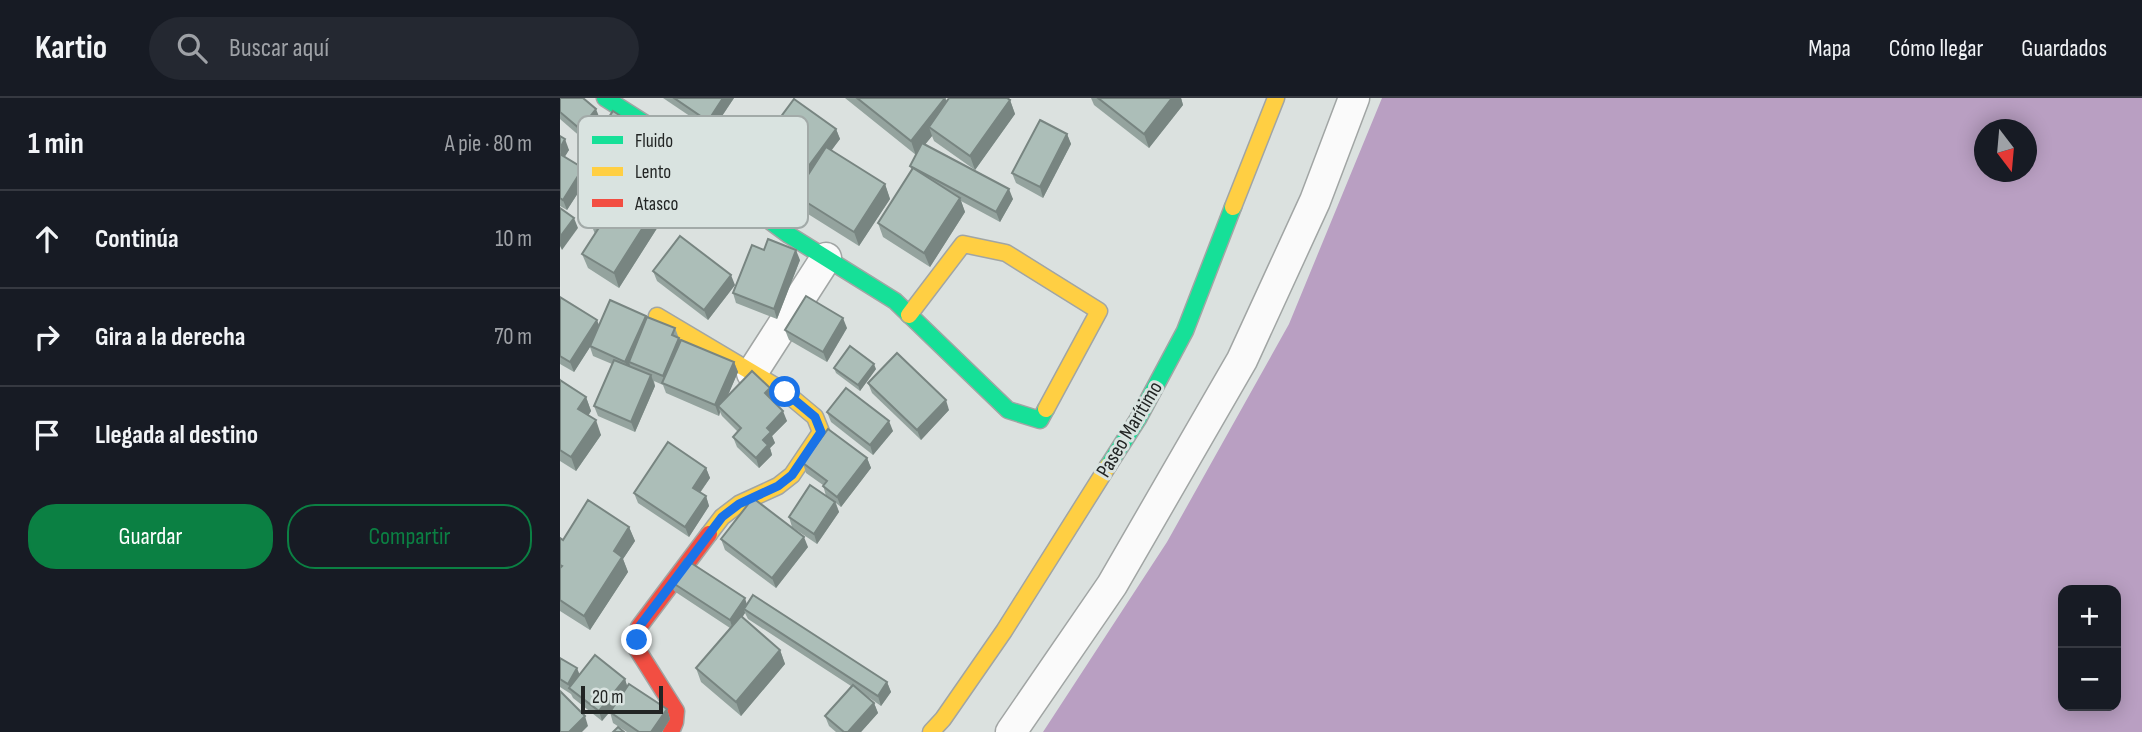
<!DOCTYPE html>
<html lang="es">
<head>
<meta charset="utf-8">
<style>
	body { margin:0; font-family:"Sofia Sans Condensed",sans-serif; background:#242831; color:#f1f3f6 }
	.controls { position:absolute; right:21px; bottom:21px; display:grid; overflow:hidden; border-radius:14px; box-shadow:0 4px 18px #0003 }
	.controls button { width:63px; height:63px; display:grid; place-items:center; padding:0; border:0; border-bottom:2px solid #363941; background:#171b24; color:#f1f3f6; font:35px sans-serif }
	.compass { position:absolute; left:1414px; top:21px; width:63px; height:63px; border-radius:50%; background:#171b24; box-shadow:0 4px 18px #0003; rotate:164deg }
	.scale { position:absolute; left:21px; bottom:18px; width:82px; box-sizing:border-box; padding-left:7px; border:4px solid #222524; border-top:0; font-size:19px; line-height:24px; white-space:nowrap; color:#222524; -webkit-text-stroke:5px #d9e3e0; paint-order:stroke }
	.stop { position:absolute; width:21px; height:21px; margin:-16px; border:5px solid #1a73e8; border-radius:50%; background:#fff }
	.stop.end { background:#1a73e8; border-color:#fff; box-shadow:0 2px 7px #0008 }
	.list { margin:0; padding:0; list-style:none }
	h2 { display:flex; justify-content:space-between; align-items:center; height:91px; margin:0; padding:0 28px; font-size:30px }
	h2 small { font-size:23px; font-weight:400; color:#9ea1a6 }
	.list li { display:grid; grid-template-columns:46px 1fr auto; gap:21px; align-items:center; box-sizing:border-box; height:98px; padding:0 28px; border-top:2px solid #363941 }
	.list b { display:block; font-size:26px; white-space:nowrap }
	.list em { font-size:23px; font-style:normal; color:#9ea1a6 }
	.actions { display:flex; gap:14px; padding:21px 28px }
	.actions a { flex:1; padding:16px 0; border:2px solid #0b8043; border-radius:28px; text-align:center; font-size:24px; color:#0b8043 }
	.actions .main { background:#0b8043; color:#fff }
	.icon { flex:none; width:38px; height:38px; fill:none; stroke:currentColor; stroke-width:2; stroke-linecap:round; stroke-linejoin:round }
	.map { position:relative; flex:none; width:1582px; height:634px; overflow:hidden }
	header { display:flex; align-items:center; gap:42px; box-sizing:border-box; height:98px; padding:0 35px; background:#171b24; border-bottom:2px solid #363941 }
	header strong { font-size:33px }
	nav { display:flex; gap:38px; margin-inline-start:auto; font-size:24px }
	.search { width:490px; height:63px; background:#242831; display:flex; align-items:center; gap:18px; box-sizing:border-box; padding:0 24px; border-radius:38px; color:#9ea1a6; font-size:26px }
	main { display:flex }
	aside { flex:1; background:#171b24 }
	.map>svg:first-child { display:block }
</style>
</head>
<body>
<header>
<strong>Kartio</strong>
<div class="search"><svg class="icon" aria-label="search" viewBox="0 0 24 24"><circle cx="10" cy="10" r="6"/><path d="M15 15l6 6"/></svg>Buscar aquí</div>
<nav><a>Mapa</a><a>Cómo llegar</a><a>Guardados</a></nav>
</header>
<main>
<aside>
<h2>1 min<small>A pie · 80 m</small></h2>
<ul class="list">
<li><svg class="icon" aria-label="ahead" viewBox="0 0 24 24"><path d="M12 20V5M6 11l6-6 6 6"/></svg><div><b>Continúa</b></div><em>10 m</em></li>
<li><svg class="icon" aria-label="right" viewBox="0 0 24 24"><path d="M7 20v-9h11M14 6l5 5-5 5"/></svg><div><b>Gira a la derecha</b></div><em>70 m</em></li>
<li><svg class="icon" aria-label="arrive" viewBox="0 0 24 24"><path d="M6 21V4h12l-3 4 3 4H6"/></svg><div><b>Llegada al destino</b></div></li>
</ul>
<div class="actions"><a class="main">Guardar</a><a>Compartir</a></div>
</aside>
<div class="map">
<svg width="1582" height="634" viewBox="0 0 1582 634">
	<rect width="100%" height="100%" fill="#dbe1df"/>
	<path fill="#b99fc2" fill-rule="evenodd" d="M822,0H1582V634H483L607,444L729,226ZM1424,32H1466V74H1424ZM1503,492H1556V608H1503Z"/>
	<g fill="none" stroke-linecap="round" stroke-linejoin="round">
		<defs>
			<g id="street">
				<polyline points="192,275 266,160"/>
				<polyline points="451,634 552,487 682,262 755,103 794,0"/>
			</g>
			<g id="fast">
				<polyline points="45,0 89,28 135,68 229,137 335,203 448,312 480,322 486,311"/>
				<polyline points="548,368 578,321 625,233 673,109"/>
			</g>
			<g id="slow">
				<polyline points="673,109 716,0"/>
				<polyline points="349,217 403,146 446,155 539,213 486,311"/>
				<polyline points="97,218 225,294 255,319 261,334 232,377 218,388 179,406 162,419 149,436"/>
				<polyline points="371,634 383,621 444,533 548,368"/>
			</g>
			<polyline id="jam" points="111,634 115,624 116,613 77,551 79,529 149,436"/>
		</defs>
		<use href="#street" stroke="#a1a5a4" stroke-width="33"/>
		<use href="#fast" stroke="#a1a5a4" stroke-width="19"/>
		<use href="#slow" stroke="#a1a5a4" stroke-width="19"/>
		<use href="#jam" stroke="#a1a5a4" stroke-width="19"/>
		<use href="#street" stroke="#fafafa" stroke-width="30"/>
		<use href="#fast" stroke="#16e098" stroke-width="16"/>
		<use href="#slow" stroke="#ffcf43" stroke-width="16"/>
		<use href="#jam" stroke="#f24e42" stroke-width="16"/>
	</g>
	<g fill="#94a39e">
		<polygon points="0,0 40,21 23,41 0,21"/>
		<polygon points="103,0 174,0 152,33"/>
		<polygon points="285,0 385,0 387,4 450,2 455,16 415,72 374,43 372,38 365,46 453,101 440,124 401,103 405,114 370,169 323,139 318,125 352,73 350,68 356,57"/>
		<polygon points="531,0 621,0 623,7 589,50 534,7"/>
		<polygon points="276,31 280,41 271,52 325,86 330,101 299,148 240,111 235,97 240,90 201,61 197,51"/>
		<polygon points="507,36 511,46 483,100 456,85 452,75"/>
		<polygon points="0,38 9,52 4,59 23,70 27,81 7,112 0,108"/>
		<polygon points="105,47 107,50 115,56 119,66 104,89 74,69 62,88 96,109 101,124 59,190 28,170 22,156 35,136 29,121 50,88 25,72 21,61"/>
		<polygon points="204,152 240,162 217,221 176,205 173,195"/>
		<polygon points="93,173 175,187 148,222 97,183"/>
		<polygon points="0,199 39,227 86,218 87,220 115,230 120,243 174,264 178,274 167,299 210,290 214,300 212,302 227,323 212,338 215,345 210,350 212,357 199,370 177,349 173,339 178,334 162,318 160,314 159,318 106,295 103,287 94,283 95,288 75,334 38,318 34,308 52,266 33,258 30,249 14,274 0,266"/>
		<polygon points="287,230 267,264 229,242 225,232"/>
		<polygon points="274,270 316,271 300,293 276,275"/>
		<polygon points="0,280 1,283 26,299 31,313 28,318 41,337 16,373 0,363"/>
		<polygon points="308,285 389,312 361,342 312,295"/>
		<polygon points="267,314 333,333 313,357 271,324"/>
		<polygon points="307,360 311,370 281,409 276,405 279,414 257,446 232,429 229,419 266,398 263,387 246,375 243,365"/>
		<polygon points="146,370 150,380 140,395 146,398 149,408 129,439 78,405 74,395"/>
		<polygon points="69,429 75,443 63,461 68,474 30,532 0,513 0,440 3,442"/>
		<polygon points="161,441 248,449 216,490 165,452"/>
		<polygon points="110,483 187,506 327,584 331,594 321,608 304,596 314,605 318,615 301,634 276,634 269,628 265,618 291,588 188,521 185,515 182,520 220,552 225,566 181,618 141,584 136,570 170,530 114,493"/>
		<polygon points="0,560 20,577 65,581 67,588 107,611 110,621 102,634 67,634 53,625 50,614 42,623 13,600 11,596 0,589"/>
	</g>
	<g fill="#788581">
		<polygon points="163,0 174,0 152,33 148,23"/>
		<polygon points="385,0 391,15 369,29 372,38 356,58 351,43"/>
		<polygon points="612,0 621,0 623,7 589,50 584,36"/>
		<polygon points="450,2 455,16 415,72 410,58"/>
		<polygon points="36,11 40,21 23,41 20,31"/>
		<polygon points="276,31 280,41 242,92 239,81"/>
		<polygon points="507,36 511,46 483,100 480,89"/>
		<polygon points="5,41 9,52 1,65 0,50"/>
		<polygon points="115,56 119,66 104,89 101,78"/>
		<polygon points="70,59 74,69 58,93 55,83"/>
		<polygon points="23,70 27,81 7,112 3,102"/>
		<polygon points="325,86 330,101 299,148 294,134"/>
		<polygon points="449,91 453,101 440,124 436,114"/>
		<polygon points="400,100 405,114 370,169 364,155"/>
		<polygon points="96,109 101,124 59,190 54,175"/>
		<polygon points="14,120 18,130 2,152 0,148 0,139"/>
		<polygon points="236,152 240,162 217,221 214,211"/>
		<polygon points="171,177 175,187 148,222 144,212"/>
		<polygon points="86,218 89,228 69,264 71,270 69,274 65,264"/>
		<polygon points="283,220 287,230 267,264 263,254"/>
		<polygon points="37,222 41,232 14,274 10,264"/>
		<polygon points="119,240 123,250 106,287 103,278"/>
		<polygon points="174,264 178,274 162,311 158,308 160,314 159,318 155,307"/>
		<polygon points="314,266 316,271 300,293 298,287"/>
		<polygon points="91,277 95,288 75,334 71,324"/>
		<polygon points="210,290 214,300 209,306 205,295"/>
		<polygon points="26,299 31,313 23,326 18,311"/>
		<polygon points="386,302 389,312 361,342 357,332"/>
		<polygon points="223,313 227,323 212,338 215,345 210,350 212,357 199,370 196,360 203,342 207,330"/>
		<polygon points="36,322 41,337 16,373 11,359"/>
		<polygon points="329,323 333,333 313,357 310,347"/>
		<polygon points="307,360 311,370 281,409 277,399"/>
		<polygon points="146,370 150,380 136,400 133,390"/>
		<polygon points="146,398 149,408 129,439 125,429"/>
		<polygon points="275,404 279,414 257,446 254,436"/>
		<polygon points="69,429 75,443 63,461 68,474 30,532 24,518 54,453"/>
		<polygon points="244,439 248,449 216,490 212,480"/>
		<polygon points="185,500 188,510 184,511 185,515 173,532 170,522"/>
		<polygon points="220,552 225,566 181,618 176,604"/>
		<polygon points="17,570 21,580 10,590 8,586"/>
		<polygon points="65,581 68,591 42,623 39,613"/>
		<polygon points="327,584 331,594 321,608 318,598"/>
		<polygon points="314,605 318,615 301,634 288,634"/>
		<polygon points="107,611 110,621 102,634 91,634"/>
		<polygon points="25,618 28,628 22,634 9,634"/>
	</g>
	<g fill="#acbeb8" stroke="#788581" stroke-width="2">
		<polygon points="0,0 23,0 36,11 20,31 0,14"/>
		<polygon points="114,0 163,0 148,23"/>
		<polygon points="297,0 385,0 351,43"/>
		<polygon points="389,0 447,0 450,2 410,58 369,29"/>
		<polygon points="538,0 612,0 584,36"/>
		<polygon points="234,1 276,31 239,81 197,51"/>
		<polygon points="53,13 105,47 104,49 115,56 101,78 70,59 55,83 21,61"/>
		<polygon points="480,22 507,36 480,89 452,75"/>
		<polygon points="0,38 5,41 0,50"/>
		<polygon points="362,45 449,91 436,114 350,68"/>
		<polygon points="266,49 325,86 294,134 235,97"/>
		<polygon points="0,56 23,70 3,102 0,100"/>
		<polygon points="353,70 400,100 364,155 318,125"/>
		<polygon points="53,83 96,109 54,175 22,156 40,128 29,121"/>
		<polygon points="0,110 14,120 0,139"/>
		<polygon points="120,138 171,177 144,212 93,173"/>
		<polygon points="208,141 236,152 214,211 173,195 192,147 204,152"/>
		<polygon points="246,198 283,220 263,254 225,232"/>
		<polygon points="0,199 37,222 10,264 0,258"/>
		<polygon points="50,202 86,218 65,264 30,248"/>
		<polygon points="87,219 115,230 112,237 119,240 103,278 69,264"/>
		<polygon points="121,242 174,264 155,307 102,285"/>
		<polygon points="290,248 314,266 298,287 274,270"/>
		<polygon points="337,255 386,302 357,332 308,285"/>
		<polygon points="54,262 91,277 71,324 34,308"/>
		<polygon points="192,273 210,290 205,295 223,313 207,330 211,334 203,342 208,347 196,360 173,339 181,330 158,308"/>
		<polygon points="0,282 26,299 18,311 36,322 11,359 0,352"/>
		<polygon points="286,290 329,323 310,347 267,314"/>
		<polygon points="268,331 307,360 277,399 263,388 267,383 243,365"/>
		<polygon points="108,344 146,370 133,390 146,398 125,429 74,395"/>
		<polygon points="250,387 275,404 254,436 229,419"/>
		<polygon points="193,400 244,439 212,480 161,441"/>
		<polygon points="28,402 69,429 54,453 62,459 24,518 0,502 0,470 2,468 0,467 0,440 3,442"/>
		<polygon points="125,461 185,500 170,522 110,483"/>
		<polygon points="193,497 327,584 318,598 184,511"/>
		<polygon points="181,518 220,552 176,604 136,570"/>
		<polygon points="35,557 65,581 39,613 9,590"/>
		<polygon points="0,560 17,570 8,586 0,581"/>
		<polygon points="69,586 107,611 91,634 79,634 50,614"/>
		<polygon points="293,587 314,605 288,634 284,634 265,618"/>
		<polygon points="0,593 25,618 9,634 0,634"/>
		<polygon points="58,629 64,634 53,634"/>
	</g>
	<g fill="none" stroke-linecap="round" stroke-linejoin="round">
		<polyline stroke="#1a73e8" stroke-width="9" points="77,542 79,529 162,419 179,406 218,388 232,377 261,334 255,319 225,294"/>
	</g>
	<g text-anchor="middle" stroke-width="6" stroke-linejoin="round" paint-order="stroke">
		<g font-size="21" fill="#222524" stroke="#d9e3e0">
			<text transform="translate(569 331) rotate(-59)" y="7">Paseo Marítimo</text>
		</g>
	</g>
	<rect x="18" y="18" width="230" height="112" rx="10" fill="#d9e3e0" stroke="#a2aaa8" stroke-width="2"/>
	<rect x="32" y="38" width="31" height="8" fill="#16e098"/>
	<rect x="32" y="69" width="31" height="9" fill="#ffcf43"/>
	<rect x="32" y="101" width="31" height="8" fill="#f24e42"/>
	<g font-size="19" fill="#222524">
		<text x="75" y="49">Fluido</text>
		<text x="75" y="80">Lento</text>
		<text x="75" y="112">Atasco</text>
	</g>
</svg>
<div class="controls">
<button>+</button>
<button>−</button>
</div>
<svg class="compass" viewBox="-18 -18 36 36"><path d="M0-13l5 13h-10z" fill="#e53935"/><path d="M0 13l5-13h-10z" fill="#9ea1a6"/></svg>
<div class="scale">20 m</div>
<div class="stop" style="left:225px;top:294px"></div>
<div class="stop end" style="left:77px;top:542px"></div>
</div>
</main>
</body>
</html>
